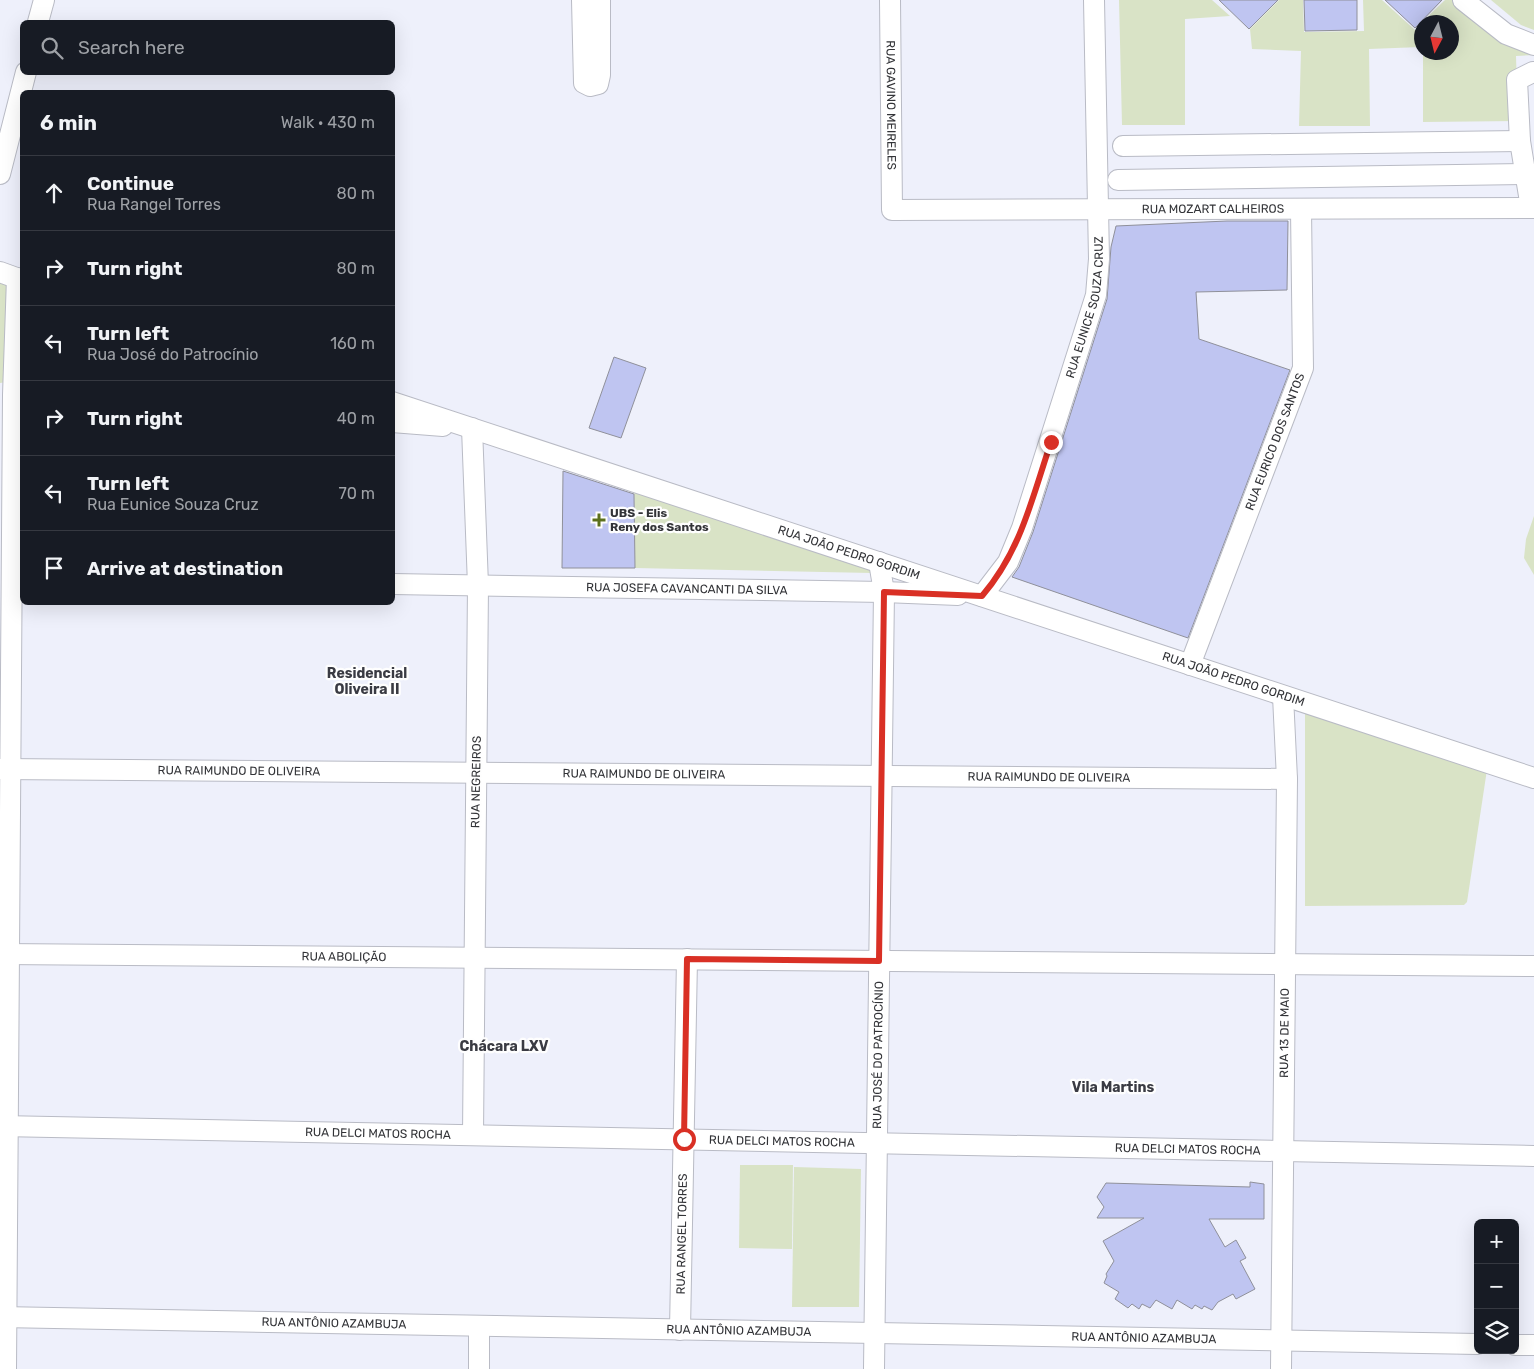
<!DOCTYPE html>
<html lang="en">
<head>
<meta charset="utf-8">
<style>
	body { margin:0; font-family:Rubik,sans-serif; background:#242831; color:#f1f3f6 }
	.controls { position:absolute; right:15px; bottom:15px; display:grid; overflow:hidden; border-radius:8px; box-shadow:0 5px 20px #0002 }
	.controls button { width:45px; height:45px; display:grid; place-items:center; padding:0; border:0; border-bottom:1px solid #363941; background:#171b24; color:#f1f3f6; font:25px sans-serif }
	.compass { position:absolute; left:1414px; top:15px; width:45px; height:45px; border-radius:50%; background:#171b24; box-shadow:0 5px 20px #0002; rotate:187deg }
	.stop { position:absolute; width:15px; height:15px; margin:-11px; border:4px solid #d93025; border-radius:50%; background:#fff }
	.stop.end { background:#d93025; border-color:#fff; box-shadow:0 1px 5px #0008 }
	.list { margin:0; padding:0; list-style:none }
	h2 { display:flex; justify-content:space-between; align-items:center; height:65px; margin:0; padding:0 20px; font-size:21px }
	h2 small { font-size:16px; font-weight:400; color:#9ea1a6 }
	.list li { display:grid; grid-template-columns:32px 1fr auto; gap:15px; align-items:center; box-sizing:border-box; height:75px; padding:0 20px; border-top:1px solid #363941 }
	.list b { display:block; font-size:19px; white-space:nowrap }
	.list p { margin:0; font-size:16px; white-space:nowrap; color:#9ea1a6 }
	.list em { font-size:16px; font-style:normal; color:#9ea1a6 }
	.icon { flex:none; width:28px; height:28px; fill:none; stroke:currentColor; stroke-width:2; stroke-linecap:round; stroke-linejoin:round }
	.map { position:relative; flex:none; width:1534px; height:1369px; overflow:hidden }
	.search { position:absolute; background:#171b24; box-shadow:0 5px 20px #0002; left:20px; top:20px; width:375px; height:55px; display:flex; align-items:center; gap:12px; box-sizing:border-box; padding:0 18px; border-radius:8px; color:#9ea1a6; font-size:19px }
	.panel { position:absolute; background:#171b24; box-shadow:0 5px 20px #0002; left:20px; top:90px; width:375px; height:515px; border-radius:8px }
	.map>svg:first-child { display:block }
</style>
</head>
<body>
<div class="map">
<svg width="1534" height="1369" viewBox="0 0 1534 1369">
	<rect width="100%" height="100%" fill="#eef0fb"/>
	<g fill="#d9e3c6">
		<polygon points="1119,0 1212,0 1230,16 1185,19 1185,125 1122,125"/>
		<polygon points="1279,0 1303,0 1304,32 1364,31 1363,0 1382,0 1415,30 1421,23 1421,47 1369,49 1370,126 1299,126 1301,51 1252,49 1250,29"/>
		<polygon points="1445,0 1465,0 1534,41 1534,55 1516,56 1518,121 1423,122 1423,53 1452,52 1452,22 1422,22"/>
		<polygon points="1491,0 1534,0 1534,30 1521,25"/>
		<polygon points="0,282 6,284 13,295 7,382 0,383"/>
		<polygon points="634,472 874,552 872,573 635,568"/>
		<polygon points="1534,516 1534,575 1524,558 1526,539"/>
		<polygon points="1305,708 1488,763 1467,902 1464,905 1305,906"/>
		<polygon points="740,1165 793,1165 792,1249 739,1248"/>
		<polygon points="794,1167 861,1169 859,1307 792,1307"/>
	</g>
	<g fill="#bfc5f1" stroke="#8f909a">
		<polygon points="1219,0 1278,0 1249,29"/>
		<polygon points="1304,0 1357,0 1357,30 1305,31"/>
		<polygon points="1385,0 1442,0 1415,28"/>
		<polygon points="1227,221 1288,221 1287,290 1196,292 1199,339 1290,370 1188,638 1012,577 1019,567 1033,532 1107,299 1111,247 1116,226"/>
		<polygon points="614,357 646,368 621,438 589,428"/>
		<polygon points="563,471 634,494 635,568 562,568"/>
		<polygon points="1250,1182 1264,1184 1264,1219 1209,1219 1225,1247 1236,1240 1246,1258 1240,1261 1255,1289 1236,1299 1233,1294 1218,1302 1212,1310 1204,1306 1202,1309 1195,1305 1192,1309 1177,1300 1172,1309 1156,1300 1150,1308 1142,1304 1139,1309 1132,1304 1128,1308 1115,1299 1119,1292 1104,1283 1107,1276 1106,1274 1114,1261 1103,1241 1144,1218 1097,1218 1104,1207 1097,1197 1106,1183 1250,1187"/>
	</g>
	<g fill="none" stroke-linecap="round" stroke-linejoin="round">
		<defs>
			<g id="minor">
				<polyline points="582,0 584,83 590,86 598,84 600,75 600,0"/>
				<path id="s1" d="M890,0L892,210L1534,208"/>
				<polyline points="1463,0 1506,34 1534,45"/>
				<polyline points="38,22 44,0"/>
				<polyline points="1123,146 1520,141"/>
				<polyline points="0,174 26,72"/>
				<polyline points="1118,180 1524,174"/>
				<polyline points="1531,208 1520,141 1517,80 1533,72"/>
				<polyline points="0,272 22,280"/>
				<path id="s2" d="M392,402L1534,778"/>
				<polyline points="392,422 443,426"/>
				<polyline points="472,428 478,585 473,1135"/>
				<path id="s3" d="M392,584L884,592L958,595"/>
				<path id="s4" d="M982,596L1008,562L1022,528L1096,295L1099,259L1094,0"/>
				<path id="s5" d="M1190,665L1303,368L1301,209"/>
				<path id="s6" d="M0,769L1287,779"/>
				<path id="s7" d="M0,954L1534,966"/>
				<path id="s8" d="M0,1126L1534,1156"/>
				<path id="s9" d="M0,1317L1478,1344"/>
				<path id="s10" d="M680,1330L687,959"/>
				<polyline points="1515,1345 1534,1345"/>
				<polyline points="6,1369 13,395 17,278"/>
				<polyline points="479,1369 479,1326"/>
				<path id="s11" d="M874,1369L884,592L879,562"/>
				<path id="s12" d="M1281,1369L1287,779L1283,696"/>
			</g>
		</defs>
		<use href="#minor" stroke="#b9bbc5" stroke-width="22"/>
		<use href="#minor" stroke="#fff" stroke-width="20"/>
	</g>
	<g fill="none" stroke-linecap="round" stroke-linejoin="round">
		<path stroke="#d93025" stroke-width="6" d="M684,1139L687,959L879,961L884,592L982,596C1021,551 1032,498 1051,442"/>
	</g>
	<path fill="#5c701e" stroke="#fefefe" stroke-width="2" d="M596.5 512.5h5v5h5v5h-5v5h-5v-5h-5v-5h5z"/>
	<g text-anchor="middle" stroke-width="4.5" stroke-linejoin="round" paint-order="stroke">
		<g font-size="12" fill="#323337" stroke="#fefefe">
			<text dy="4" stroke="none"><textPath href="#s1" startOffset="105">RUA GAVINO MEIRELES</textPath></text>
			<text dy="4" stroke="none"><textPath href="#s1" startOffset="531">RUA MOZART CALHEIROS</textPath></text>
			<text dy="4" stroke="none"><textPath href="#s4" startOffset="310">RUA EUNICE SOUZA CRUZ</textPath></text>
			<text dy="4" stroke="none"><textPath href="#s5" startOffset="239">RUA EURICO DOS SANTOS</textPath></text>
			<text dy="4" stroke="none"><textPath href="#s2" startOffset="481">RUA JOÃO PEDRO GORDIM</textPath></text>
			<text dy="4" stroke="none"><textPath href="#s3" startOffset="295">RUA JOSEFA CAVANCANTI DA SILVA</textPath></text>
			<text dy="4" stroke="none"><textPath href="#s2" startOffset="886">RUA JOÃO PEDRO GORDIM</textPath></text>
			<text dy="4" stroke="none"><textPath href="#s6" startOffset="239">RUA RAIMUNDO DE OLIVEIRA</textPath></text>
			<text dy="4" stroke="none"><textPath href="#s6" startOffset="644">RUA RAIMUNDO DE OLIVEIRA</textPath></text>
			<text dy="4" stroke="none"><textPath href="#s6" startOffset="1049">RUA RAIMUNDO DE OLIVEIRA</textPath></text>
			<text transform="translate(476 782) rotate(-89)" y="4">RUA NEGREIROS</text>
			<text dy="4" stroke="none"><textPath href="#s7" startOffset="344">RUA ABOLIÇÃO</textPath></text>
			<text dy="4" stroke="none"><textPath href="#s12" startOffset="336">RUA 13 DE MAIO</textPath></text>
			<text dy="4" stroke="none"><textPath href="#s11" startOffset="314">RUA JOSÉ DO PATROCÍNIO</textPath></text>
			<text dy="4" stroke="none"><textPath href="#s8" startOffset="378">RUA DELCI MATOS ROCHA</textPath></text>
			<text dy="4" stroke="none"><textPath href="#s8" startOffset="782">RUA DELCI MATOS ROCHA</textPath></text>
			<text dy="4" stroke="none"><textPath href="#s8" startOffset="1188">RUA DELCI MATOS ROCHA</textPath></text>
			<text dy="4" stroke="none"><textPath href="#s10" startOffset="96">RUA RANGEL TORRES</textPath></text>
			<text dy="4" stroke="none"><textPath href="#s9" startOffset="334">RUA ANTÔNIO AZAMBUJA</textPath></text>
			<text dy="4" stroke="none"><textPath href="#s9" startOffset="739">RUA ANTÔNIO AZAMBUJA</textPath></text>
			<text dy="4" stroke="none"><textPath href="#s9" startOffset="1144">RUA ANTÔNIO AZAMBUJA</textPath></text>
		</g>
		<g font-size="12" font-weight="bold" fill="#323337" stroke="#fefefe" text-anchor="start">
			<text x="610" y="517">UBS - Elis<tspan x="610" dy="14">Reny dos Santos</tspan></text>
		</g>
		<g font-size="14" font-weight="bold" fill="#3a3b43" stroke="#fefefe">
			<text x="367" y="678">Residencial<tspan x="367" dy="16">Oliveira II</tspan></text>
			<text x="504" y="1051">Chácara LXV</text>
			<text x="1113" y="1092">Vila Martins</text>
		</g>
	</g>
</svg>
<div class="controls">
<button>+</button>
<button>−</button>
<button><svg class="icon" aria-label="layers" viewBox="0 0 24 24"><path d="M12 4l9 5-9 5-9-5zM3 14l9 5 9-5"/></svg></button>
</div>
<svg class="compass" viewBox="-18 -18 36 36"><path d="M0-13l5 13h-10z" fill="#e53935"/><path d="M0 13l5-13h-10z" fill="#9ea1a6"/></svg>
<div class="stop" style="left:684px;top:1139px"></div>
<div class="stop end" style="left:1051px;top:442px"></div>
<div class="search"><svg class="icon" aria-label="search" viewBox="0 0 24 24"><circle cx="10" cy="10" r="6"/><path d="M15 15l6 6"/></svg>Search here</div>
<section class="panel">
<h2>6 min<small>Walk · 430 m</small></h2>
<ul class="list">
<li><svg class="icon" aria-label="ahead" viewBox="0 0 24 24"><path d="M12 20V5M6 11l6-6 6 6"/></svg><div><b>Continue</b><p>Rua Rangel Torres</p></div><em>80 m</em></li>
<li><svg class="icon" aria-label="right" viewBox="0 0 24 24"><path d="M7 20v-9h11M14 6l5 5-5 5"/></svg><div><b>Turn right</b></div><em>80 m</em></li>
<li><svg class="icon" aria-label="left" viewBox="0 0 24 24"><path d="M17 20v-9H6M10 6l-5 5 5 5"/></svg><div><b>Turn left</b><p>Rua José do Patrocínio</p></div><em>160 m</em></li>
<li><svg class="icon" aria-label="right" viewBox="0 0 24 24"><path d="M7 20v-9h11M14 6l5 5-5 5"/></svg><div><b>Turn right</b></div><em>40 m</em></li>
<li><svg class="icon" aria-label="left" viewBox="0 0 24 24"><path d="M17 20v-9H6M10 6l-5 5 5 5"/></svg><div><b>Turn left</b><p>Rua Eunice Souza Cruz</p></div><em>70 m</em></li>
<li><svg class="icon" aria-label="arrive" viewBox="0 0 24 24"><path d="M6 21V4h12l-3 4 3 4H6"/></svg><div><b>Arrive at destination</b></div></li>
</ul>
</section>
</div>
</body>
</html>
